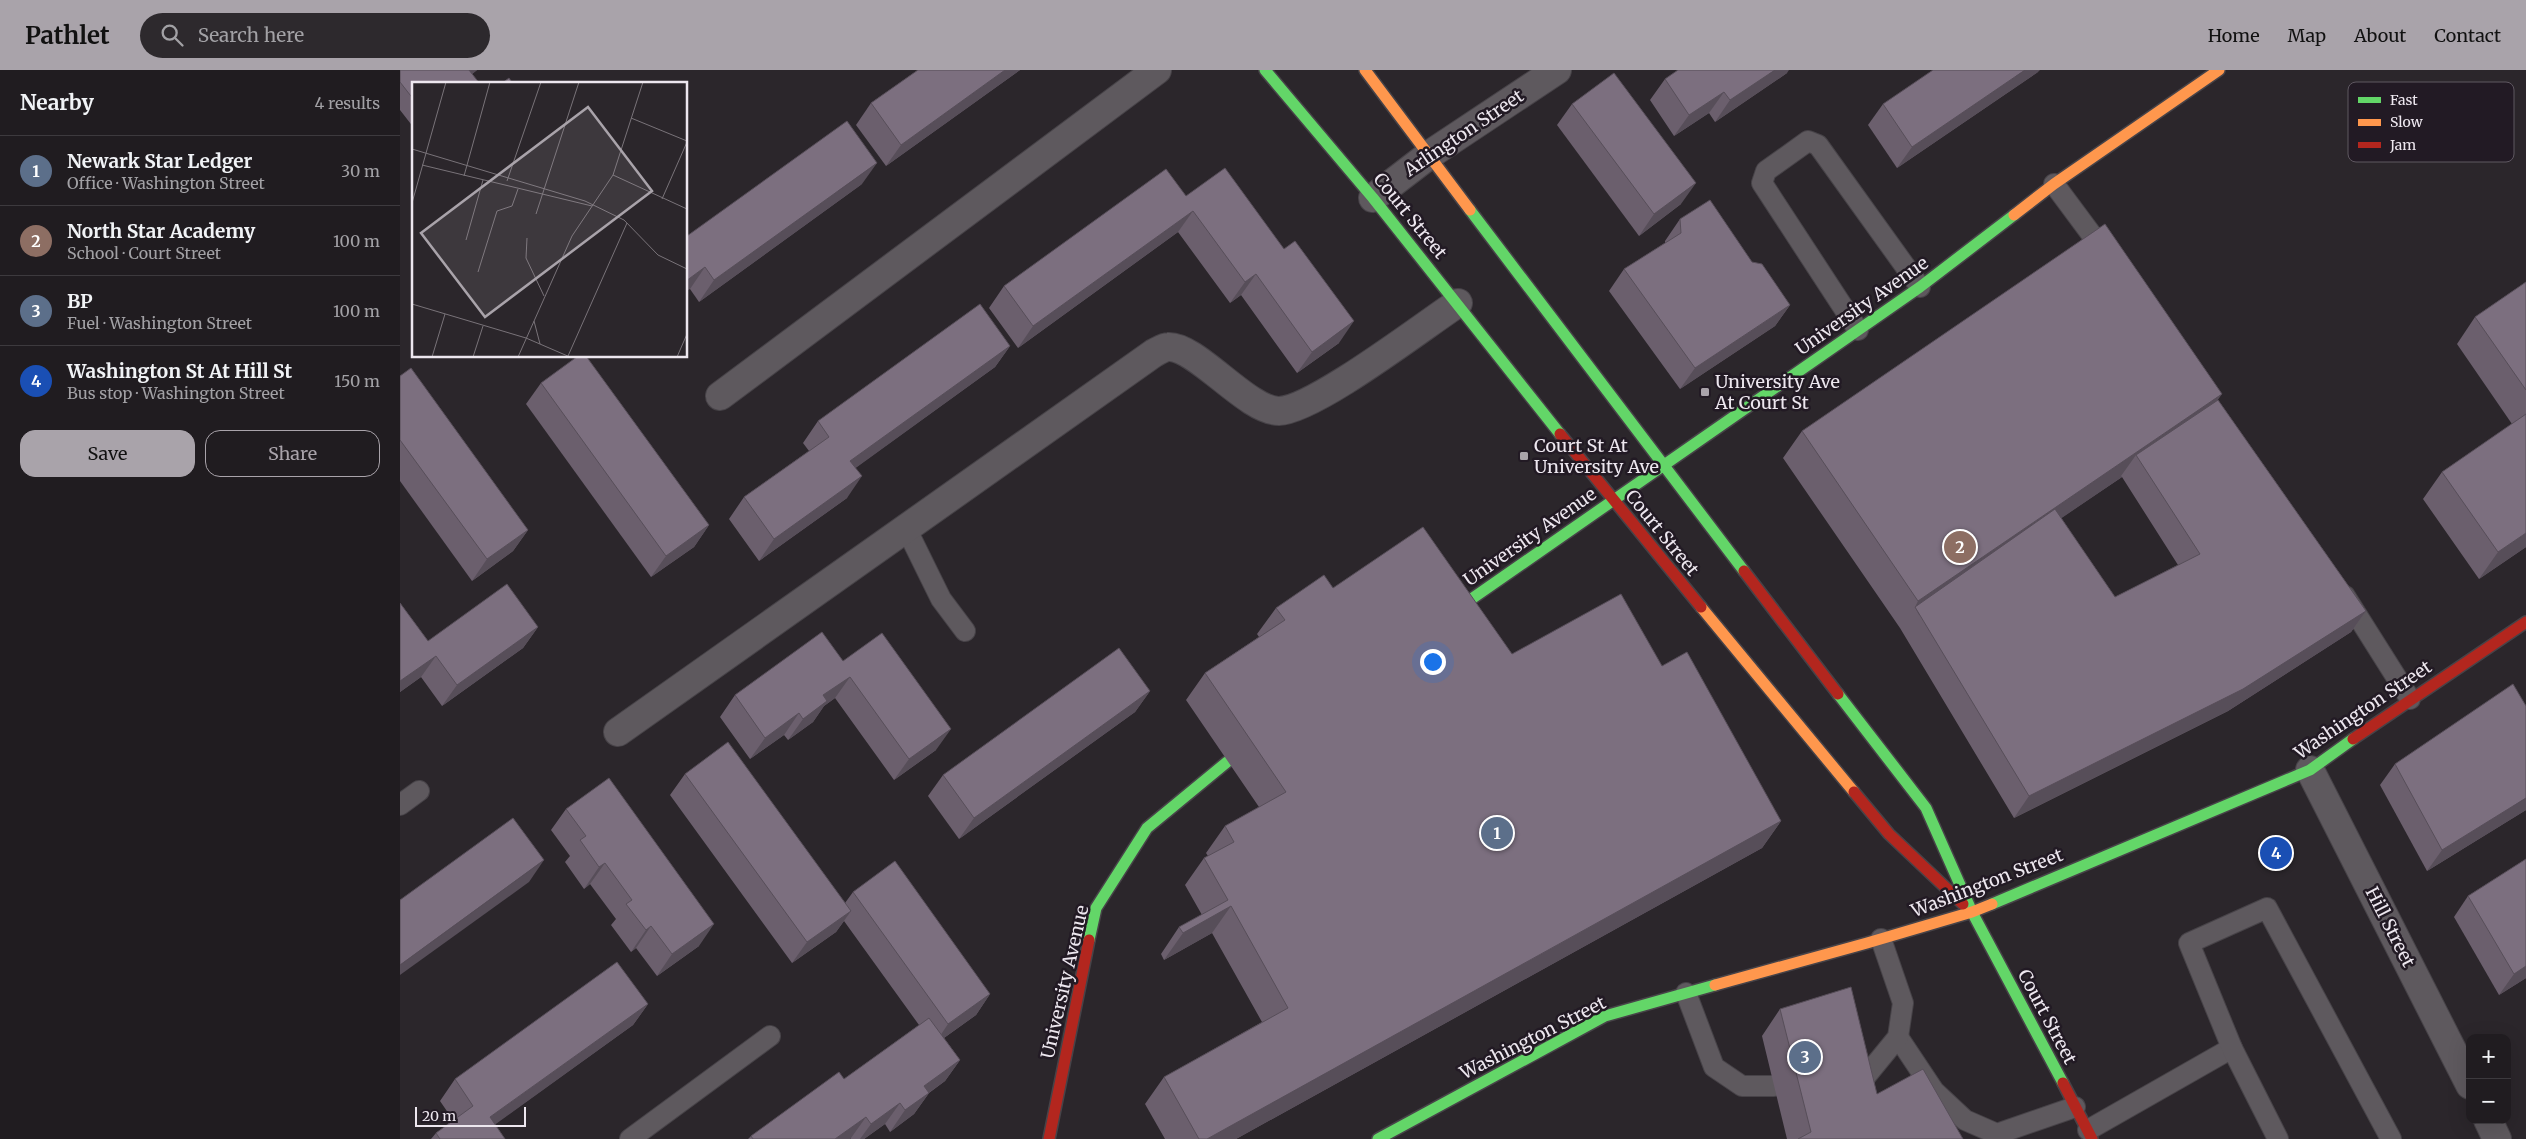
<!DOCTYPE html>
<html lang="en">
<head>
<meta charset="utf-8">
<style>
	body { margin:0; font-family:Merriweather,serif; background:#2d292d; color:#f1f3f6 }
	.controls { position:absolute; right:15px; bottom:15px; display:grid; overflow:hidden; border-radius:10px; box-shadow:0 5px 20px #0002 }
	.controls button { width:45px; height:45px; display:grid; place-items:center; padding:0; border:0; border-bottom:1px solid #3d3a3e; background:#201c20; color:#f1f3f6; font:25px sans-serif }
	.scale { position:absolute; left:15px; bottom:12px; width:111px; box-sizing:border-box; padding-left:5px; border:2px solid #ede7ef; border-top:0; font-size:14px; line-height:18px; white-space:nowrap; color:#ede7ef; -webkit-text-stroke:4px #221a24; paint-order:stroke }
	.you { position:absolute; left:1032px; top:591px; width:18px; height:18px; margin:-12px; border:4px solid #fff; border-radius:50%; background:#1a73e8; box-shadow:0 0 0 8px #1a73e833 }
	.badge { display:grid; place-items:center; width:32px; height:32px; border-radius:50%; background:#a9a3aa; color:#fff; font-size:16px; font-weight:700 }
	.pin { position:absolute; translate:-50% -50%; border:2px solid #fff; box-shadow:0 1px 5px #0006 }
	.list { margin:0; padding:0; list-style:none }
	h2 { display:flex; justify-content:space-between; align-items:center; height:65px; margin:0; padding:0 20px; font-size:21px }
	h2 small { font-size:16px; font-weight:400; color:#a2a1a5 }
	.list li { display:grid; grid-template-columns:32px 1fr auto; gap:15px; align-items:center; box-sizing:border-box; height:70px; padding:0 20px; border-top:1px solid #3d3a3e }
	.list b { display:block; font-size:19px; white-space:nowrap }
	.list p { margin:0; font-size:16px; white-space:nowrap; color:#a2a1a5 }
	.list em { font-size:16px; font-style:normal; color:#a2a1a5 }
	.actions { display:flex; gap:10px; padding:15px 20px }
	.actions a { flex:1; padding:11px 0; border:1px solid #a9a3aa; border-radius:15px; text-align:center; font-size:18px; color:#a9a3aa }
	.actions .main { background:#a9a3aa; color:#111 }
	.icon { flex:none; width:28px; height:28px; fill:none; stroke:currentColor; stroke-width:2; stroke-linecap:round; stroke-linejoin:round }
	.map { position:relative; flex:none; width:2126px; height:1069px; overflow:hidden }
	header { display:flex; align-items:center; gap:30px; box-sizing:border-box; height:70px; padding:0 25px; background:#a9a3aa; color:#111 }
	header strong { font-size:24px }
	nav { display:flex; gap:28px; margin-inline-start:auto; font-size:18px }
	.search { width:350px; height:45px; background:#2d292d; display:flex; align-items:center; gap:12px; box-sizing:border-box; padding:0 18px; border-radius:28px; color:#a2a1a5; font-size:19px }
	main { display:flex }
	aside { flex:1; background:#201c20 }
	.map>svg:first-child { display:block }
</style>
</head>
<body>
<header>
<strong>Pathlet</strong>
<div class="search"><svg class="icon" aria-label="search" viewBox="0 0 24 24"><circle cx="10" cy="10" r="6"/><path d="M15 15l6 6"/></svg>Search here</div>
<nav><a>Home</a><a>Map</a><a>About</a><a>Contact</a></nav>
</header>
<main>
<aside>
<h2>Nearby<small>4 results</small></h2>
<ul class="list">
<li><span class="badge" style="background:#5c6f8a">1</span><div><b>Newark Star Ledger</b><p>Office · Washington Street</p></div><em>30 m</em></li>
<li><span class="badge" style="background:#8d6e63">2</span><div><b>North Star Academy</b><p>School · Court Street</p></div><em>100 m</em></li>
<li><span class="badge" style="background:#5c6f8a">3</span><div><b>BP</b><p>Fuel · Washington Street</p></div><em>100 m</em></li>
<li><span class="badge" style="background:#1a4fb4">4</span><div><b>Washington St At Hill St</b><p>Bus stop · Washington Street</p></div><em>150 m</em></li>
</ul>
<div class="actions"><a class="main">Save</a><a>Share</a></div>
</aside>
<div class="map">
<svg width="2126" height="1069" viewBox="0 0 2126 1069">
	<rect width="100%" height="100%" fill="#2b262b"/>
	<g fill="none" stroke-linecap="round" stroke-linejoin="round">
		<defs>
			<g id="lane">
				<polyline points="1654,114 1706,184"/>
				<polyline points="1458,260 1362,113 1366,101 1408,71 1418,75 1520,217"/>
				<polyline points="507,460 541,529 565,561"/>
				<polyline points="1945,526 2010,629"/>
				<polyline points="0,735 19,721"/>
				<polyline points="1286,923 1314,997 1342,1016 1374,1016"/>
				<polyline points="1498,967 1534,1021 1565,1050 1597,1064 1675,1037"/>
				<polyline points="1448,1008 1466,1006 1498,967 1503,933 1481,869"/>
				<polyline points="1688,1060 1832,978"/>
				<polyline points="230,1069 370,966"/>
				<polyline points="1878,1069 1832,978 1789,873 1867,838 1991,1069"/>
			</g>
			<g id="street">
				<polyline points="973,128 1029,85 1157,0"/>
				<polyline points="320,326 757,0"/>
				<path d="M218,662L754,283C758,281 764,277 768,277C796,275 847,341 879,341C914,340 1023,256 1058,233"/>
				<polyline points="1910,700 2070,1015"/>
				<polyline points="2088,1050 2097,1069"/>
			</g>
			<g id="fast">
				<polyline points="865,0 973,128 1160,364"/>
				<polyline points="1070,140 1344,501"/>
				<polyline points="1047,546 1520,217 1614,145"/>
				<polyline points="1438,624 1526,738 1572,842 1663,1013"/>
				<polyline points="1592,834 1910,700 1953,669"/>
				<polyline points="689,870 696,838 747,758 827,692"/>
				<polyline points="978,1069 1205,946 1315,915"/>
			</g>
			<g id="slow">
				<polyline points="965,0 1070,140"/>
				<polyline points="1614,145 1654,114 1819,0"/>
				<polyline points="1301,537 1454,722"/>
				<polyline points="1315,915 1467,873 1572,842 1592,834"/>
			</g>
			<g id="jam">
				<polyline points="1160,364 1301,537"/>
				<polyline points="1344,501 1438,624"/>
				<polyline points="1953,669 2126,552"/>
				<polyline points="1454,722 1489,764 1563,834"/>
				<polyline points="1663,1013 1692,1069"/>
				<polyline points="649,1069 689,870"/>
			</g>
		</defs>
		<use href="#lane" stroke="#474348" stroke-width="22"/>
		<use href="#street" stroke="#474348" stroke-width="30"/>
		<use href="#fast" stroke="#474348" stroke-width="14"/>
		<use href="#slow" stroke="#474348" stroke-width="14"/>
		<use href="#jam" stroke="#474348" stroke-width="14"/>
		<use href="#lane" stroke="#5e595e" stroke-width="20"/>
		<use href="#street" stroke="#5e595e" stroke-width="28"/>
		<use href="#fast" stroke="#63d668" stroke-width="11"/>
		<use href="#slow" stroke="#ff974d" stroke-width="11"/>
		<use href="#jam" stroke="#b3261e" stroke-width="11"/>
	</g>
	<g fill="#6b5f6d" fill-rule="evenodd">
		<polygon points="0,0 77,0 72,4 14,14 14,58 0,40"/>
		<polygon points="518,0 620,0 486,96 456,55 471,33"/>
		<polygon points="1638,2 1497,98 1468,55 1483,34"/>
		<polygon points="1387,3 1315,52 1309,43 1274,66 1250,30 1265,9"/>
		<polygon points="1172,34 1281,134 1239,166 1157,55"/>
		<polygon points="462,114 299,232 290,219 287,166"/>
		<polygon points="786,126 939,273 897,303 841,225 830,233 778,162 618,278 589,238 604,216"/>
		<polygon points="1280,149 1390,235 1375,256 1280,319 1209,221 1224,199 1265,173 1265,171"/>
		<polygon points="2126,212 2126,477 2079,509 2023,429 2042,402 2112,354 2057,274 2075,247"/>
		<polygon points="610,276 595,297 455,398 447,428 359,491 329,449 344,427 409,381 403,373 418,351"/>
		<polygon points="0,306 128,460 113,481 72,511 0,411"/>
		<polygon points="141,313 309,455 294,477 251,507 126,334"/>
		<path d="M1818,330L1966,541L1951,562L1828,641L1614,748L1500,558L1383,388L1402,361ZM1722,407L1778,495L1715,527L1661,448Z"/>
		<polygon points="933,518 1112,584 1262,596 1381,751 1362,778 836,1069 765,1069 745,1034 764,1007 862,952 812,863 764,890 761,884 779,857 802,845 785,815 804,788 808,786 806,783 825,756 859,737 786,630 805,603 859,567 857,564 876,538"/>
		<polygon points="0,533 28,571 138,557 123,578 42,636 21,607 0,622"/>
		<polygon points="443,591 536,680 494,710 435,628 424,636 413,652 388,670 384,665 350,689 320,647 335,625"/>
		<polygon points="750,621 735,642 559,769 528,726 543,705"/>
		<polygon points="1995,694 2126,740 2027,801 1980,715"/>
		<polygon points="285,704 445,833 453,822 590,924 576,945 544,968 560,990 545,1011 529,1023 514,1044 490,1062 485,1054 464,1069 451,1069 451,1068 450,1069 348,1069 351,1066 444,1009 519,955 444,851 436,862 392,893 270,725"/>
		<polygon points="166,739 299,876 257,906 236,878 231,882 211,855 216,849 190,814 184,819 165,792 170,786 151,760"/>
		<polygon points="2126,789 2126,908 2099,925 2054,847 2068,826"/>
		<polygon points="248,934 233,955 95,1054 105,1069 31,1069 36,1063 53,1050 40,1031 55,1009"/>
		<polygon points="1380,939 1477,1024 1563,1069 1387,1069 1362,966"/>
	</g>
	<g fill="#574e59">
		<polygon points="69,0 77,0 60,14"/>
		<polygon points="605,0 620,0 486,96 501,75"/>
		<polygon points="1375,0 1389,0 1387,3 1315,52 1330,30"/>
		<polygon points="1625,0 1640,0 1638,2 1497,98 1512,77"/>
		<polygon points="1324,22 1309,43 1274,66 1289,45"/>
		<polygon points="477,93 462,114 299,232 314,210"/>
		<polygon points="1296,113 1281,134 1239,166 1254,144"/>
		<polygon points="793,141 778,162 618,278 633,256"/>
		<polygon points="305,197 290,219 286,221 286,211"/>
		<polygon points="856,204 841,225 830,233 845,212"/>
		<polygon points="1390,235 1375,256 1280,319 1295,298"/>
		<polygon points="954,251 939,273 897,303 912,282"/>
		<polygon points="610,276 595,297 435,413 450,391"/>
		<polygon points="1822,324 1803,351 1736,385 1721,406 1722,407 1519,545 1515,537 1518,531"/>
		<polygon points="462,406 447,428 359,491 374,469"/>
		<polygon points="309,455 294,477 251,507 266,486"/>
		<polygon points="128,460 113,481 72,511 87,489"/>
		<polygon points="2126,463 2126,477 2079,509 2098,482"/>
		<polygon points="1966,541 1951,562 1828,641 1614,748 1629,726"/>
		<polygon points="138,557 123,578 42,636 57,615"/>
		<polygon points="36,586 21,607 0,622 0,611"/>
		<polygon points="450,607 435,628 424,636 413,652 388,670 403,649 423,625"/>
		<polygon points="750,621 735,642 559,769 574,748"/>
		<polygon points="399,643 384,665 350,689 365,668"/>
		<polygon points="551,659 536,680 494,710 509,689"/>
		<polygon points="2126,728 2126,740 2027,801 2042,780"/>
		<polygon points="1381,751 1362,778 836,1069 807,1069"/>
		<polygon points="144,790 129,812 0,905 0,895"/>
		<polygon points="205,793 190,814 184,819 199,797"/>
		<polygon points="831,836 812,863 764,890 783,863"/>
		<polygon points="451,841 436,862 392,893 407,872"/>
		<polygon points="314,854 299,876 257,906 272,884"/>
		<polygon points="251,856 236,878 231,882 246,860"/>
		<polygon points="2126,896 2126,908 2099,925 2114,904"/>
		<polygon points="590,924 576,945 534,975 548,954"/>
		<polygon points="248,934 233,955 75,1069 90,1047"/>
		<polygon points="560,990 545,1011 509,1037 524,1016"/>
		<polygon points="529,1023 514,1044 490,1062 505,1040"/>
		<polygon points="500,1033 485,1054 464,1069 460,1069 471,1054"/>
		<polygon points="466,1047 451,1068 450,1069 435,1069"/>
	</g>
	<g fill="#7c6f7f" stroke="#574e59">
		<polygon points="0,0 69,0 80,14 14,14 14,30 0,12"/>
		<polygon points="518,0 605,0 501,75 471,33"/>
		<polygon points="1278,0 1375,0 1330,30 1324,22 1289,45 1265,9"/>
		<polygon points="1533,0 1625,0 1512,77 1483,34"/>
		<polygon points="1214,3 1296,113 1254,144 1172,34"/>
		<polygon points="109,8 113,14 101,14"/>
		<polygon points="447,51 477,93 314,210 305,197 286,211 286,165 287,166"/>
		<polygon points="825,98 884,179 895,171 954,251 912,282 856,204 845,212 793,141 633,256 604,216 766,99 786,126"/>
		<polygon points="1310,130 1352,192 1362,194 1390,235 1295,298 1224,199 1281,163 1280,149"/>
		<polygon points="1705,154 1822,324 1518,531 1402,361"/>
		<polygon points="2126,212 2126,320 2075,247"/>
		<polygon points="580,234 610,276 450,391 462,406 374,469 344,427 429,367 418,351"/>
		<polygon points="178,286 186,286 309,455 266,486 141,313"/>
		<polygon points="11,298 128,460 87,489 0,370 0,306"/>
		<polygon points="1818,330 1966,541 1843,619 1629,726 1515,537 1655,439 1715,527 1800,484 1736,385"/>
		<polygon points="2126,344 2126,463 2098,482 2042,402"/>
		<polygon points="1023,457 1112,584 1221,524 1262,596 1287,582 1381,751 807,1069 799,1069 764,1007 888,938 831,836 783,863 779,857 828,830 804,788 834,772 825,756 886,722 805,603 885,550 876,538 924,505 933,518"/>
		<polygon points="107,514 138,557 57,615 36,586 0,611 0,533 28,571"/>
		<polygon points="422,562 443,591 482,563 551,659 509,689 450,607 423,625 427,631 403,649 399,643 365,668 335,625"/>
		<polygon points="719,578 750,621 574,748 543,705"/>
		<polygon points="2113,614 2126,636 2126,728 2042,780 1995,694"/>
		<polygon points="328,672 451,841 407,872 285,704"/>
		<polygon points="209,708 314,854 272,884 251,856 246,860 226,834 232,830 205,793 199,797 180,770 186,766 166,739"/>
		<polygon points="113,748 144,790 0,895 0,830"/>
		<polygon points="2126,789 2126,896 2114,904 2068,826"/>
		<polygon points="495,791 590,924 548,954 453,822"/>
		<polygon points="217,892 248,934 90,1047 105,1069 40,1069 36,1063 73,1036 55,1009"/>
		<polygon points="1451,917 1477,1024 1523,999 1563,1069 1398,1069 1411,1062 1380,939"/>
		<polygon points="529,948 560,990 524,1016 529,1023 505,1040 500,1033 471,1054 466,1047 435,1069 353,1069 351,1066 439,1002 444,1009"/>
	</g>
	<g fill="#a9a3aa" stroke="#221a24" stroke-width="2">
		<rect x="1300" y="317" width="10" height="10" rx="2.5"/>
		<rect x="1119" y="381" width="10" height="10" rx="2.5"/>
	</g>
	<g text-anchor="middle" stroke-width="5" stroke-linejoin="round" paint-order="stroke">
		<g font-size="18" fill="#ede7ef" stroke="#221a24">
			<text transform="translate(1064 63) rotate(-34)" y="6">Arlington Street</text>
			<text transform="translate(1010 146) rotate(51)" y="6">Court Street</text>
			<text transform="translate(1462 236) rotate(-35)" y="6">University Avenue</text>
			<text transform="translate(1262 463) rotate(51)" y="6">Court Street</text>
			<text transform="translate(1130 467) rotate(-35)" y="6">University Avenue</text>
			<text transform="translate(1963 640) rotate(-34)" y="6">Washington Street</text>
			<text transform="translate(1587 813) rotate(-21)" y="6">Washington Street</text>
			<text transform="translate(1990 857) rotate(63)" y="6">Hill Street</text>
			<text transform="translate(665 912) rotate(-77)" y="6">University Avenue</text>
			<text transform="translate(1647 947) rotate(62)" y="6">Court Street</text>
			<text transform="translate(1133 968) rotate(-27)" y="6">Washington Street</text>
		</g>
		<g font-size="18" fill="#ede7ef" stroke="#221a24" text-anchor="start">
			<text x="1315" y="318">University Ave<tspan x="1315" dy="21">At Court St</tspan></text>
			<text x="1134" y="382">Court St At<tspan x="1134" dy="21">University Ave</tspan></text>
		</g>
	</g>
	<g transform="translate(12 12)">
		<rect width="275" height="275" fill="#2b262b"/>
		<path fill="none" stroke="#797379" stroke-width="1" d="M219,36L275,59M0,67L173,119L212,138L246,173L275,187M10,83L180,124M201,93L275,127M52,94L78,0M95,99L129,0M250,117L275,60M0,121L34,0M124,132L167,0M115,156L114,176L132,214M54,158L71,98M66,190L85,129L100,124L106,107M0,222L114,256L158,275M122,239L128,262M156,274L215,141M20,275L33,232M61,275L71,244M106,275L160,154L201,93L231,0M265,275L275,252"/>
		<path fill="#a9a3aa" fill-opacity="0.15" stroke="#a9a3aa" stroke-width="2.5" d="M176,25L240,109L73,235L9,151Z"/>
		<rect width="275" height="275" fill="none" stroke="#ede7ef" stroke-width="2.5"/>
	</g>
	<rect x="1948" y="12" width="166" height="80" rx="8" fill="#221a24" stroke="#5f5861" stroke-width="1"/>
	<rect x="1958" y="27" width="23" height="6" fill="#63d668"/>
	<rect x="1958" y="49" width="23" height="7" fill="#ff974d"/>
	<rect x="1958" y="72" width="23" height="6" fill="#b3261e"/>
	<g font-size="14" fill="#ede7ef">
		<text x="1990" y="35">Fast</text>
		<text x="1990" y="57">Slow</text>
		<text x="1990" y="80">Jam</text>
	</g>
</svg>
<div class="controls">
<button>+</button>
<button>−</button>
</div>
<div class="scale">20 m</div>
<div class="you"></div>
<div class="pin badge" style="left:1097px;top:763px;background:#5c6f8a">1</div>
<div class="pin badge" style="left:1560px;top:477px;background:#8d6e63">2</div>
<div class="pin badge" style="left:1405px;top:987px;background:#5c6f8a">3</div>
<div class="pin badge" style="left:1876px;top:783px;background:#1a4fb4">4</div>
</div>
</main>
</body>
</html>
